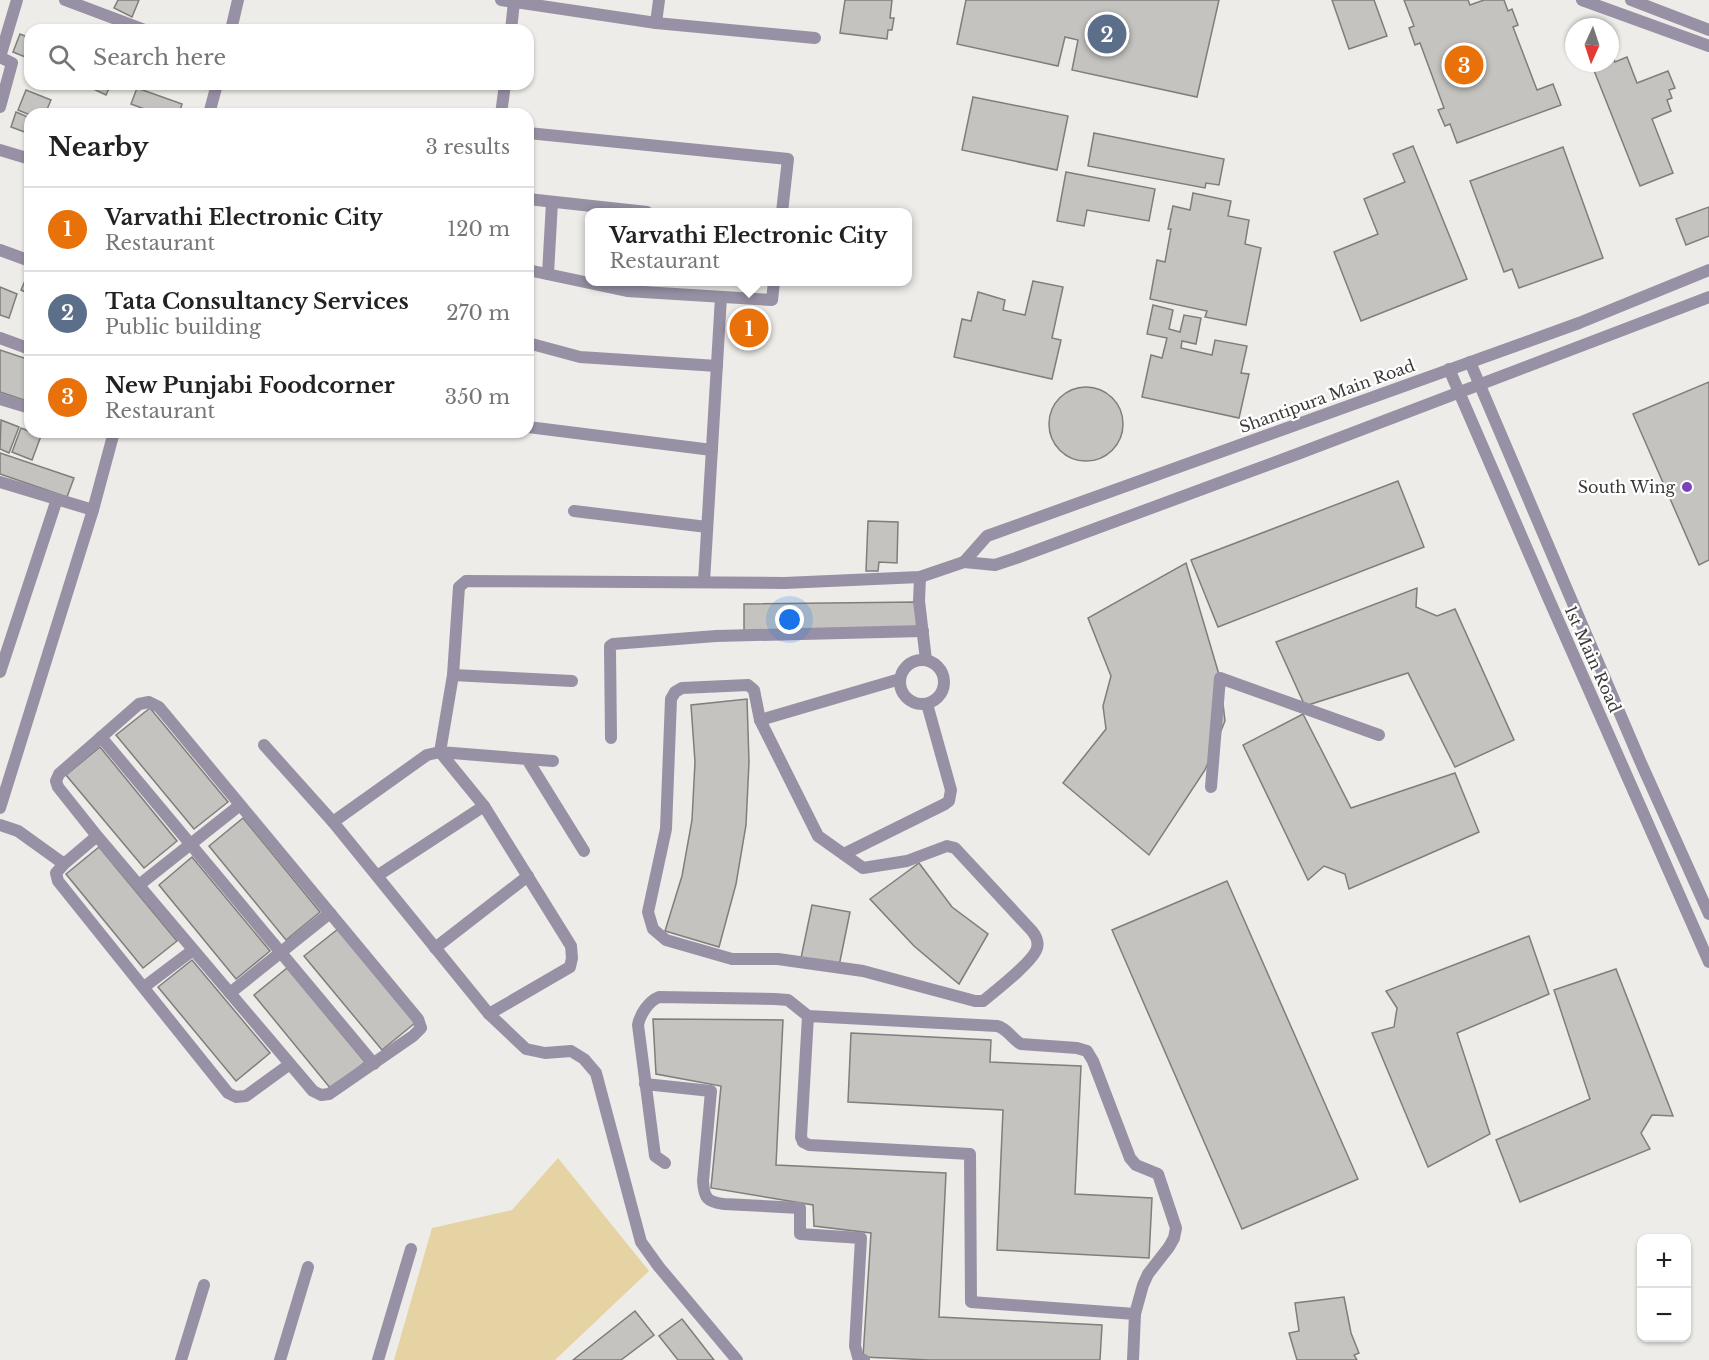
<!DOCTYPE html>
<html lang="en">
<head>
<meta charset="utf-8">
<style>
	body { margin:0; font-family:"Libre Baskerville",serif; background:#f6f6f6; color:#222 }
	.controls { position:absolute; right:18px; bottom:18px; display:grid; overflow:hidden; border-radius:12px; box-shadow:0 2px 4px #0004 }
	.controls button { width:54px; height:54px; display:grid; place-items:center; padding:0; border:0; border-bottom:2px solid #e0e0e0; background:#fff; color:#222; font:30px sans-serif }
	.compass { position:absolute; left:1565px; top:18px; width:54px; height:54px; border-radius:50%; background:#fff; box-shadow:0 2px 4px #0004; rotate:183deg }
	.you { position:absolute; left:790px; top:620px; width:21px; height:21px; margin:-15px; border:4px solid #fff; border-radius:50%; background:#1a73e8; box-shadow:0 0 0 9px #1a73e833 }
	.badge { display:grid; place-items:center; width:39px; height:39px; border-radius:50%; background:#b45309; color:#fff; font-size:20px; font-weight:700 }
	.pin { position:absolute; translate:-50% -50%; border:3px solid #fff; box-shadow:0 2px 6px #0006 }
	.popup { position:absolute; left:585px; top:208px; width:327px; height:78px; box-sizing:border-box; display:grid; place-content:center; border-radius:12px; background:#fff; filter:drop-shadow(0 2px 4px #0005); font-size:20px; white-space:nowrap; color:#767676 }
	.popup b { font-size:22px; color:#222 }
	.popup::after { content:''; position:absolute; left:50%; top:100%; margin-left:-12px; border:12px solid transparent; border-top-color:#fff }
	.list { margin:0; padding:0; list-style:none }
	h2 { display:flex; justify-content:space-between; align-items:center; height:78px; margin:0; padding:0 24px; font-size:26px }
	h2 small { font-size:20px; font-weight:400; color:#767676 }
	.list li { display:grid; grid-template-columns:39px 1fr auto; gap:18px; align-items:center; box-sizing:border-box; height:84px; padding:0 24px; border-top:2px solid #e0e0e0 }
	.list b { display:block; font-size:22px; white-space:nowrap }
	.list p { margin:0; font-size:20px; white-space:nowrap; color:#767676 }
	.list em { font-size:20px; font-style:normal; color:#767676 }
	.icon { flex:none; width:33px; height:33px; fill:none; stroke:currentColor; stroke-width:2; stroke-linecap:round; stroke-linejoin:round }
	.map { position:relative; flex:none; width:1709px; height:1360px; overflow:hidden }
	.search { position:absolute; background:#fff; box-shadow:0 2px 4px #0004; left:24px; top:24px; width:510px; height:66px; display:flex; align-items:center; gap:15px; box-sizing:border-box; padding:0 21px; border-radius:18px; color:#767676; font-size:22px }
	.panel { position:absolute; background:#fff; box-shadow:0 2px 4px #0004; left:24px; top:108px; width:510px; height:330px; border-radius:18px }
	.map>svg:first-child { display:block }
</style>
</head>
<body>
<div class="map">
<svg width="1709" height="1360" viewBox="0 0 1709 1360">
	<rect width="100%" height="100%" fill="#edece8"/>
	<polygon fill="#e6d3a4" points="558,1158 649,1271 555,1360 394,1360 432,1228 512,1210"/>
	<g fill="#c4c3c0" stroke="#7f7e7b" stroke-width="1.5">
		<polygon points="118,0 139,0 132,17 114,8"/>
		<polygon points="845,0 892,0 890,18 894,18 892,30 888,30 887,39 840,33"/>
		<polygon points="966,0 1219,0 1197,97 1072,70 1078,40 1065,37 1058,66 957,44"/>
		<polygon points="1332,0 1374,0 1387,36 1349,49"/>
		<polygon points="1404,0 1468,0 1470,5 1484,0 1504,0 1508,11 1512,9 1518,25 1513,27 1537,90 1553,84 1561,105 1457,143 1450,124 1445,126 1438,110 1444,108 1420,43 1415,45 1409,28 1414,26"/>
		<polygon points="20,34 30,38 30,59 13,52"/>
		<polygon points="1612,55 1615,62 1627,57 1637,83 1668,71 1675,88 1669,90 1672,98 1667,100 1671,111 1652,119 1673,173 1640,186 1591,63 1610,63 1610,56"/>
		<polygon points="83,84 111,84 106,95"/>
		<polygon points="137,88 182,104 179,114 158,114 131,104"/>
		<polygon points="26,90 51,100 45,114 30,115 18,110"/>
		<polygon points="973,97 1068,116 1057,170 962,150"/>
		<polygon points="16,112 30,118 30,134 11,127"/>
		<polygon points="1094,133 1224,159 1219,185 1206,183 1205,188 1088,166"/>
		<polygon points="1413,146 1467,279 1361,321 1334,252 1378,234 1364,199 1405,182 1393,154"/>
		<polygon points="1563,147 1603,258 1519,288 1512,269 1504,272 1470,181"/>
		<polygon points="1066,172 1155,189 1149,221 1087,210 1084,226 1057,221"/>
		<polygon points="1193,193 1231,201 1228,216 1249,220 1245,244 1261,248 1246,325 1205,317 1207,311 1150,299 1157,260 1165,262 1171,229 1168,229 1173,206 1190,210"/>
		<polygon points="1709,207 1709,236 1686,245 1676,219"/>
		<polygon points="30,269 30,294 21,290"/>
		<polygon points="1033,281 1063,287 1052,338 1061,340 1052,379 954,357 962,319 971,321 978,292 1005,300 1003,310 1025,315"/>
		<polygon points="0,287 17,294 9,318 0,315"/>
		<polygon points="1153,305 1173,310 1169,329 1180,332 1184,315 1201,318 1196,344 1182,341 1181,348 1212,355 1215,340 1247,346 1241,373 1249,374 1239,418 1142,397 1151,355 1162,358 1167,338 1147,334"/>
		<polygon points="0,350 30,360 30,402 0,392"/>
		<polygon points="1709,382 1709,560 1699,565 1633,414"/>
		<circle cx="1086" cy="424" r="37"/>
		<polygon points="1,420 19,427 9,453 0,449"/>
		<polygon points="21,428 41,436 32,460 12,452"/>
		<polygon points="0,453 74,478 67,497 0,474"/>
		<polygon points="1398,481 1424,547 1218,627 1191,560"/>
		<polygon points="868,521 898,522 897,563 879,562 878,571 866,571"/>
		<polygon points="1186,563 1220,678 1225,721 1205,770 1149,855 1063,783 1106,729 1103,706 1111,676 1088,618"/>
		<polygon points="1417,588 1416,607 1437,616 1455,609 1514,740 1455,767 1408,673 1305,706 1276,642"/>
		<polygon points="917,602 917,628 744,631 744,604"/>
		<polygon points="747,699 749,762 746,825 736,884 719,947 665,931 682,876 692,820 695,762 691,705"/>
		<polygon points="150,708 228,802 194,829 116,735"/>
		<polygon points="1303,714 1351,808 1455,773 1479,832 1349,889 1345,874 1324,866 1308,880 1243,745"/>
		<polygon points="100,747 177,841 144,868 66,775"/>
		<polygon points="243,818 320,912 286,940 209,846"/>
		<polygon points="99,847 177,941 143,968 66,874"/>
		<polygon points="192,857 270,951 236,979 159,885"/>
		<polygon points="919,863 952,907 988,934 959,984 914,946 870,899"/>
		<polygon points="1227,881 1358,1179 1242,1229 1112,930"/>
		<polygon points="812,905 850,912 839,966 801,958"/>
		<polygon points="338,929 415,1023 382,1050 304,956"/>
		<polygon points="1529,936 1549,994 1457,1033 1490,1134 1428,1167 1372,1033 1394,1027 1397,1008 1386,991"/>
		<polygon points="192,960 270,1053 236,1081 158,987"/>
		<polygon points="287,968 365,1062 331,1089 254,995"/>
		<polygon points="1616,969 1673,1116 1652,1115 1641,1133 1650,1149 1520,1202 1496,1140 1590,1099 1554,990"/>
		<polygon points="653,1019 783,1020 776,1165 946,1173 939,1317 1102,1325 1100,1360 930,1360 863,1357 871,1233 814,1226 813,1205 711,1188 721,1086 656,1074"/>
		<polygon points="851,1033 991,1040 990,1062 1081,1066 1075,1194 1152,1198 1149,1258 997,1250 1003,1110 848,1102"/>
		<polygon points="1344,1297 1351,1333 1359,1353 1354,1355 1357,1360 1297,1360 1289,1333 1299,1331 1295,1303"/>
		<polygon points="635,1311 654,1335 621,1360 573,1360"/>
		<polygon points="682,1319 714,1360 678,1360 659,1336"/>
	</g>
	<g fill="none" stroke-linecap="round" stroke-linejoin="round">
		<g stroke="#9891a5" stroke-width="12">
			<polyline points="65,0 145,30"/>
			<polyline points="501,0 656,23 659,0"/>
			<polyline points="656,23 815,38"/>
			<polyline points="231,30 238,0"/>
			<polyline points="511,30 514,2"/>
			<polyline points="0,107 12,63 0,57 17,0"/>
			<polyline points="209,114 217,84"/>
			<polyline points="501,114 505,84"/>
			<polyline points="528,133 788,159 782,212"/>
			<polyline points="0,150 30,159"/>
			<polyline points="528,199 647,212"/>
			<polyline points="0,250 30,261"/>
			<polyline points="528,270 627,291 772,300 774,282"/>
			<polyline points="548,274 552,202"/>
			<polyline points="0,338 30,349"/>
			<polyline points="528,343 580,357 717,366"/>
			<polyline points="0,399 30,408"/>
			<polyline points="528,427 712,450"/>
			<polyline points="0,482 93,510 114,432"/>
			<polyline points="574,511 707,527"/>
			<polyline points="920,577 919,601 926,660"/>
			<polyline points="704,582 721,297"/>
			<circle cx="922" cy="682" r="22"/>
			<polyline points="0,672 57,499"/>
			<polyline points="453,675 572,681"/>
			<path d="M748,685L754,690L760,720L818,836L863,868L907,861L947,846L955,848L1032,931C1036,936 1039,941 1037,948C1034,961 994,992 983,1001H975L863,971L778,959H732L666,940L653,929L648,912L666,829L671,699L675,692L682,688Z"/>
			<polyline points="760,720 900,679"/>
			<polyline points="101,737 374,1064"/>
			<polyline points="611,738 610,650 610,646 613,644 716,636 923,631"/>
			<polyline points="264,745 333,822"/>
			<polyline points="527,759 553,761"/>
			<polyline points="1211,787 1220,678 1379,735"/>
			<polyline points="0,808 93,510"/>
			<polyline points="0,825 18,831 64,864"/>
			<polyline points="97,836 58,787 56,781 59,774 139,704 149,702 159,707 418,1019 421,1028 413,1036 329,1094 321,1095 313,1091 97,836 64,864 56,873 58,881 228,1093 236,1097 246,1096 290,1064"/>
			<polyline points="584,851 527,759 440,752 427,755 333,822 489,1014 570,967 572,958 571,946 484,806 440,752 453,675 459,587 466,581 784,583 920,577 964,562"/>
			<polyline points="844,854 945,804 949,801 951,790 927,704"/>
			<polyline points="377,876 484,806"/>
			<polyline points="139,885 240,805"/>
			<polyline points="435,948 528,876"/>
			<polyline points="144,987 193,950"/>
			<polyline points="230,993 330,913"/>
			<polyline points="489,1014 526,1049 545,1053 571,1051 584,1059 596,1073 641,1242 659,1267 737,1360"/>
			<polyline points="808,1016 801,1137 803,1142 809,1145 970,1154 971,1302 1135,1314 1133,1360"/>
			<path d="M645,1084L711,1091L703,1181C704,1198 707,1202 724,1204L800,1208V1234L861,1238L855,1346L858,1357L864,1360"/>
			<path d="M665,1163L655,1156L638,1025C640,1014 649,1001 659,997L775,999L788,1000L808,1016L997,1026C1007,1028 1012,1039 1021,1044L1077,1048L1087,1051L1093,1061L1130,1158L1136,1165L1158,1174L1176,1228L1174,1238L1169,1247L1148,1274L1143,1285L1135,1314"/>
			<polyline points="181,1360 204,1285"/>
			<polyline points="280,1360 308,1267"/>
			<polyline points="378,1360 411,1249"/>
		</g>
		<g stroke="#9891a5" stroke-width="12">
			<polyline points="1582,0 1709,46"/>
			<polyline points="1631,0 1709,30"/>
			<polyline points="1470,362 1641,763 1709,914"/>
			<polyline points="1449,369 1547,595 1709,962"/>
			<polyline points="964,562 987,536 1579,323 1709,270"/>
			<polyline points="964,562 995,565 1016,558 1300,453 1709,297"/>
		</g>
	</g>
	<circle fill="#7a43ba" stroke="#fff" stroke-width="2" cx="1687" cy="487" r="6"/>
	<g text-anchor="middle" stroke-width="4.5" stroke-linejoin="round" paint-order="stroke">
		<g font-size="16" fill="#3b3a39" stroke="#fff">
			<text transform="translate(1327 396) rotate(-20)" y="6">Shantipura Main Road</text>
			<text transform="translate(1593 659) rotate(66)" y="6">1st Main Road</text>
		</g>
		<g font-size="16" fill="#3b3a39" stroke="#fff" text-anchor="end">
			<text x="1675" y="493">South Wing</text>
		</g>
	</g>
</svg>
<div class="controls">
<button>+</button>
<button>−</button>
</div>
<svg class="compass" viewBox="-18 -18 36 36"><path d="M0-13l5 13h-10z" fill="#e53935"/><path d="M0 13l5-13h-10z" fill="#767676"/></svg>
<div class="you"></div>
<div class="pin badge" style="left:749px;top:328px;background:#e8710a">1</div>
<div class="popup"><b>Varvathi Electronic City</b>Restaurant</div>
<div class="pin badge" style="left:1107px;top:34px;background:#5c6f8a">2</div>
<div class="pin badge" style="left:1464px;top:65px;background:#e8710a">3</div>
<div class="search"><svg class="icon" aria-label="search" viewBox="0 0 24 24"><circle cx="10" cy="10" r="6"/><path d="M15 15l6 6"/></svg>Search here</div>
<section class="panel">
<h2>Nearby<small>3 results</small></h2>
<ul class="list">
<li><span class="badge" style="background:#e8710a">1</span><div><b>Varvathi Electronic City</b><p>Restaurant</p></div><em>120 m</em></li>
<li><span class="badge" style="background:#5c6f8a">2</span><div><b>Tata Consultancy Services</b><p>Public building</p></div><em>270 m</em></li>
<li><span class="badge" style="background:#e8710a">3</span><div><b>New Punjabi Foodcorner</b><p>Restaurant</p></div><em>350 m</em></li>
</ul>
</section>
</div>
</body>
</html>
